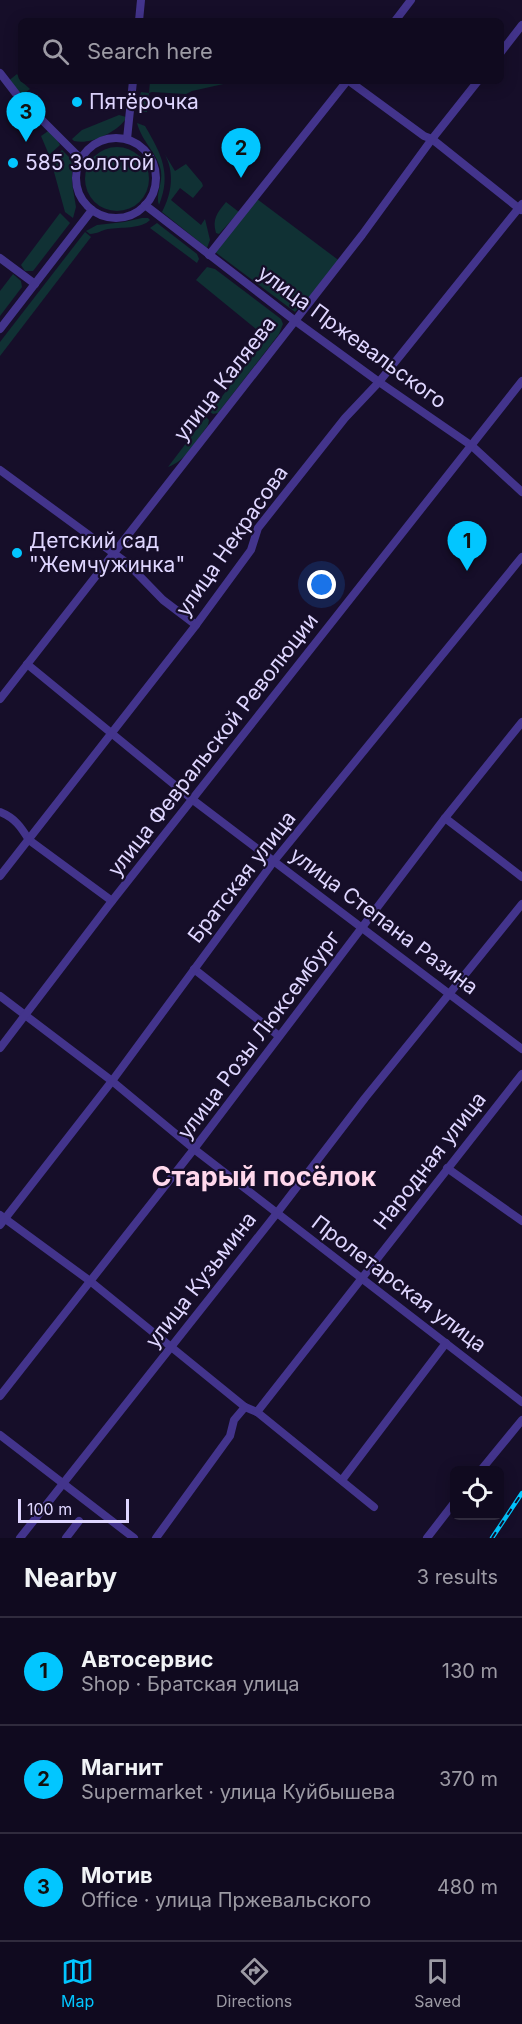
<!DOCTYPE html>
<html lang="en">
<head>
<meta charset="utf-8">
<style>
	body { margin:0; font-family:Inter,sans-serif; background:#1e182c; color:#f1f3f6 }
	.controls { position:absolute; right:18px; bottom:18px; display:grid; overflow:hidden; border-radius:9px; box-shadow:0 3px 15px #0003 }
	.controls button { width:54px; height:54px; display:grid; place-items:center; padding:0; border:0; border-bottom:2px solid #302b3d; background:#100a1f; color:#f1f3f6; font:30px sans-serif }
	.scale { position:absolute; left:18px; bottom:15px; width:111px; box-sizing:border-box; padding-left:6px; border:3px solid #dfd6ff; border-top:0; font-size:16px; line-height:21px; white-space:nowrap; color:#dfd6ff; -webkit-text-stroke:4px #160e29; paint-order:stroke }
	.you { position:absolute; left:322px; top:585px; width:21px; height:21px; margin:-15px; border:4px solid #fff; border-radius:50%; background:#1a73e8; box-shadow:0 0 0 9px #1a73e833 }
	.badge { display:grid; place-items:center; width:39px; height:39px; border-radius:50%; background:#02c6ff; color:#111; font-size:20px; font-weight:700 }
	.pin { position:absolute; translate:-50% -50px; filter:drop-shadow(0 2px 3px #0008) }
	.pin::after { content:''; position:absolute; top:32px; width:21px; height:18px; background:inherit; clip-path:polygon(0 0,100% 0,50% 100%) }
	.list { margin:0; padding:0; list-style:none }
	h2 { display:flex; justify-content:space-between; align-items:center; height:78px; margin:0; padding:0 24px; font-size:26px }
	h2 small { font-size:20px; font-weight:400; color:#9c9aa4 }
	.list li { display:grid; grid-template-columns:39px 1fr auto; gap:18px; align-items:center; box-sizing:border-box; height:108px; padding:0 24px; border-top:2px solid #302b3d }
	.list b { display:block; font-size:22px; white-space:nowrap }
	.list p { margin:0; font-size:20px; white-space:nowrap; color:#9c9aa4 }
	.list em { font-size:20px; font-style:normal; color:#9c9aa4 }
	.icon { flex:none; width:33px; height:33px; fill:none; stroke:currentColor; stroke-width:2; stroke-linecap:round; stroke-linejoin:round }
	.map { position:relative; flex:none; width:522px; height:1538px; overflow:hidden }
	.search { position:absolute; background:#100a1f; box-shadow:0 3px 15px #0003; left:18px; right:18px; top:18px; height:66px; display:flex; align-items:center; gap:15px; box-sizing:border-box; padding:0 21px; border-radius:9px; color:#9c9aa4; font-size:22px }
	.sheet { height:402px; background:#100a1f }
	nav { display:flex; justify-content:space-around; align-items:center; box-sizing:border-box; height:84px; border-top:2px solid #302b3d; background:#100a1f; font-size:16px; color:#9c9aa4 }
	nav a { display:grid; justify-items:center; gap:3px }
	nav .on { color:#02c6ff }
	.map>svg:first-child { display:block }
</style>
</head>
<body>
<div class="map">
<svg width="522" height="1538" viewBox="0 0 522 1538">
	<rect width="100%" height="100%" fill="#160e29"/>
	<g fill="#103134">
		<polygon points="17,74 21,81 30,89 25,93 17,95 7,82"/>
		<path d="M150,81H225L228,83L192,91L186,94L152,92L149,93L147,112H140C138,105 139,98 141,92L149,93Z"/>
		<path d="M119,115L126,117L125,120C115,133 90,145 74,141L72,139L82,130Z"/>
		<path d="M137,123L145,126C161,153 172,174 159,205C155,195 163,183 161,171C158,154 142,142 137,123Z"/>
		<polygon points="51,129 60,145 49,155 41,136"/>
		<circle cx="117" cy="179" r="32"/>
		<polygon points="62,150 69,157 72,164 72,183 76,207 73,218 65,212 51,161"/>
		<path d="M164,153L175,171L186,164L202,183L203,186L193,198L180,188L171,200L201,225L205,219L210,240L207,248L162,212C172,193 175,172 164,153Z"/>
		<polygon points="257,199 341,262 295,312 215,252"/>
		<path d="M226,202L239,212L219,234L216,233C212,219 217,213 226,202Z"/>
		<polygon points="60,213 70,223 33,271 25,271 21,265"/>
		<path d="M142,218H148L150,220C141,229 121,227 108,229C102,230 97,234 90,234L86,231L97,225L124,222Z"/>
		<polygon points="157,223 197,254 199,259 197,263 150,228"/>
		<polygon points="85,232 91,237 0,356 0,342"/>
		<polygon points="207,267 215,269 281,319 283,324 279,334 218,413 213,414 210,412 267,338 196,280"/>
		<polygon points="13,274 21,281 22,287 0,316 0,291"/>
		<path d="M206,417L209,420L208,425C197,440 186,461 168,467Z"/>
	</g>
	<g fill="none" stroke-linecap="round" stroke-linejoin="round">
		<g stroke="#43348c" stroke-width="8">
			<polyline points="139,21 141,0"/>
			<polyline points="395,21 411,0"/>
			<polyline points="501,52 522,25"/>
			<polyline points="0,73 17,95 80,158"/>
			<polyline points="349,81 424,136 432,139 521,210"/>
			<circle cx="116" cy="178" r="40"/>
			<polyline points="127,139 133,81"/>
			<polyline points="145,205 294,320 379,382 472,446 522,492"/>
			<polyline points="209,255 347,81"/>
			<polyline points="0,258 35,284"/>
			<polyline points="0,329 92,210"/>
			<polyline points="0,470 127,563 163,600 196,625"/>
			<polyline points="27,664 193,800 522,1049"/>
			<polyline points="0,699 362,235 432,139 478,81"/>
			<path d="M0,812C15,818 21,827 29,840L112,901"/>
			<polyline points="445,818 522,877"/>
			<polyline points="0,876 196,625 251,550 258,528 345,418 379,382 522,204"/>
			<polyline points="194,969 279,1036"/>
			<polyline points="0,996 112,1081 194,1149 522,1402"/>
			<polyline points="0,1048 112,901 522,381"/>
			<polyline points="447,1168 522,1221"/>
			<polyline points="0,1215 90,1281 245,1407 257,1412 374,1507"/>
			<polyline points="0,1225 112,1081 274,861 522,557"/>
			<polyline points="0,1396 194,1149 445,818 522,722"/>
			<polyline points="257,1412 522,1074"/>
			<polyline points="0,1435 134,1538"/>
			<polyline points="481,1470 522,1420"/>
			<polyline points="342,1480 446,1343"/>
			<polyline points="20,1538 277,1213 365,1098 522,904"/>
			<polyline points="66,1538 79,1521"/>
			<polyline points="156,1538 230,1436 234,1420 245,1407"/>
			<polyline points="427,1538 454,1503"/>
		</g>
		<defs>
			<polyline id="rail" points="492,1538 522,1493"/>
		</defs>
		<use href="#rail" stroke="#02c6ff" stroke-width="4.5"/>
		<use href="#rail" stroke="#160e29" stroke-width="2" stroke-dasharray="7" stroke-linecap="butt"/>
	</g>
	<g fill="#02c6ff" stroke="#160e29" stroke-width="2">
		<circle cx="77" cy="102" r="6"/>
		<circle cx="13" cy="163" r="6"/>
		<circle cx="17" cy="553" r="6"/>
	</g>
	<g text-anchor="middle" stroke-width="4.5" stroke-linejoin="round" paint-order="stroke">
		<g font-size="21" fill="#dfd6ff" stroke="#160e29" text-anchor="start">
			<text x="89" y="109">Пятёрочка</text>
			<text x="25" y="170">585 Золотой</text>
			<text x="29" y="548">Детский сад<tspan x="29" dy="24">"Жемчужинка"</tspan></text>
		</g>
		<g font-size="21" fill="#dfd6ff" stroke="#160e29">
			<text transform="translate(352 337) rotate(36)" y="7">улица Пржевальского</text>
			<text transform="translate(225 379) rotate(-52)" y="7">улица Каляева</text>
			<text transform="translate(232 541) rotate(-55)" y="7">улица Некрасова</text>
			<text transform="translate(213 745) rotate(-52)" y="7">улица Февральской Революции</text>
			<text transform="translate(242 877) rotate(-52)" y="7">Братская улица</text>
			<text transform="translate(384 921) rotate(37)" y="7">улица Степана Разина</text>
			<text transform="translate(259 1035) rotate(-53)" y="7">улица Розы Люксембург</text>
			<text transform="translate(430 1161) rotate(-52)" y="7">Народная улица</text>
			<text transform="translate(201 1280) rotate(-52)" y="7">улица Кузьмина</text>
			<text transform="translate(399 1284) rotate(37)" y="7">Пролетарская улица</text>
		</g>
		<g font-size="27" font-weight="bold" fill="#ffd8ec" stroke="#160e29">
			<text x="264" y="1186">Старый посёлок</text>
		</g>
	</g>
</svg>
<div class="controls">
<button><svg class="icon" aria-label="locate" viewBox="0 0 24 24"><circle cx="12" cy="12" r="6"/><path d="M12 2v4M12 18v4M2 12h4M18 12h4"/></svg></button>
</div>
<div class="scale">100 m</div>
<div class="you"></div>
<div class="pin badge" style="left:467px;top:571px">1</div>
<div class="pin badge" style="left:241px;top:178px">2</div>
<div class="pin badge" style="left:26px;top:142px">3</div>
<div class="search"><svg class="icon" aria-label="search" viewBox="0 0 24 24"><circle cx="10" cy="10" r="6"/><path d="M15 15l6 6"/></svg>Search here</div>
</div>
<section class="sheet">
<h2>Nearby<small>3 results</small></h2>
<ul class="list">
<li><span class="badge">1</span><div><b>Автосервис</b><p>Shop · Братская улица</p></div><em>130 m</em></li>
<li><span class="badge">2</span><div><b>Магнит</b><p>Supermarket · улица Куйбышева</p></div><em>370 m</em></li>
<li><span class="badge">3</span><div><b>Мотив</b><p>Office · улица Пржевальского</p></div><em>480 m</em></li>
</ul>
</section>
<nav>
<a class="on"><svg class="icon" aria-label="map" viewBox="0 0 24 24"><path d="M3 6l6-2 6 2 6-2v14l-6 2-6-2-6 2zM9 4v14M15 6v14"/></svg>Map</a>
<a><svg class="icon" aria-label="directions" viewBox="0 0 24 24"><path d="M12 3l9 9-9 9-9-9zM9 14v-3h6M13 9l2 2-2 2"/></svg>Directions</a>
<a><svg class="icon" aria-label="saved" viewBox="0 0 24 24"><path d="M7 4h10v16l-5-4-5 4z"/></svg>Saved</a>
</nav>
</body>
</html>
